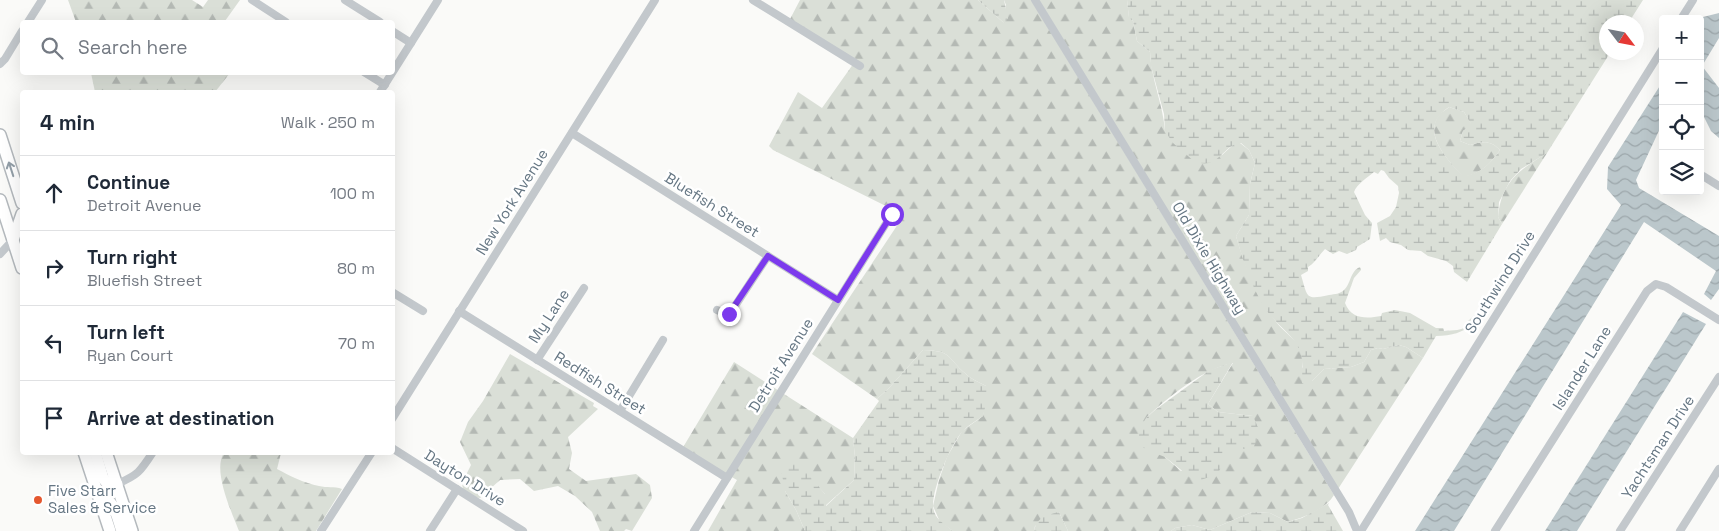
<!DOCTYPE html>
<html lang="en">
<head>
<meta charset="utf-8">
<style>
	body { margin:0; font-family:"Space Grotesk",sans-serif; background:#f6f6f7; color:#1f2937 }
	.controls { position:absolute; right:15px; top:15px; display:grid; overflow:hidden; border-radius:5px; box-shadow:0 5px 20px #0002 }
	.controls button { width:45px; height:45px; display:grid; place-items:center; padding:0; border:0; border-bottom:1px solid #e0e1e3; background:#fff; color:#1f2937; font:25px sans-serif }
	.compass { position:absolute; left:1599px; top:15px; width:45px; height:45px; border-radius:50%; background:#fff; box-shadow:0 5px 20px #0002; rotate:122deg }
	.stop { position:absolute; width:15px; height:15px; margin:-11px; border:4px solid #7c3aed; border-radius:50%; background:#fff }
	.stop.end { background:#7c3aed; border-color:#fff; box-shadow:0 1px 5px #0008 }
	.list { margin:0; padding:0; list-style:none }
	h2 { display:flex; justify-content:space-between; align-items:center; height:65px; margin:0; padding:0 20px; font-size:21px }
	h2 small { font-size:16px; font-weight:400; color:#747a83 }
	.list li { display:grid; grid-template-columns:32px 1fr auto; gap:15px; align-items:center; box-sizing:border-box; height:75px; padding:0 20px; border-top:1px solid #e0e1e3 }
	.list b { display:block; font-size:19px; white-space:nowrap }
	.list p { margin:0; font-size:16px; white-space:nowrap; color:#747a83 }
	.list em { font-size:16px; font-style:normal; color:#747a83 }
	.icon { flex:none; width:28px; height:28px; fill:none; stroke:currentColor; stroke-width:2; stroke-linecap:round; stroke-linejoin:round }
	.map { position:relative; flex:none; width:1719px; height:531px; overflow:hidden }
	.search { position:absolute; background:#fff; box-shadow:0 5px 20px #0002; left:20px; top:20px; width:375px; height:55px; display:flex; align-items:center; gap:12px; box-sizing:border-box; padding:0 18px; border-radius:5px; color:#747a83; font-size:19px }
	.panel { position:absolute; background:#fff; box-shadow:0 5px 20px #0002; left:20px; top:90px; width:375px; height:365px; border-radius:5px }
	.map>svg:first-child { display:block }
</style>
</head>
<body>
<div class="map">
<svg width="1719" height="531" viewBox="0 0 1719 531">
	<defs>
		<pattern id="forest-firs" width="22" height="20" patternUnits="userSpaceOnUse" patternTransform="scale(1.25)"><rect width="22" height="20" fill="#dadfd7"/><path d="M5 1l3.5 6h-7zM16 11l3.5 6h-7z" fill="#b4b9b4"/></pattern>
		<pattern id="wetland-marsh" width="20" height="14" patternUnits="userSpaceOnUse" patternTransform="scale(1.25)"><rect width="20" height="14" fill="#dadfd7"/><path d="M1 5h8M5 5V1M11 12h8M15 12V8" fill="none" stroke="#b4b9b4"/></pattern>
		<pattern id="water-waves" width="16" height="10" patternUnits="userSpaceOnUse" patternTransform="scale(1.25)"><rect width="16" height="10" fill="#bbc7cb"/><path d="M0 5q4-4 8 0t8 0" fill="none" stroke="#9ca6aa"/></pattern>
	</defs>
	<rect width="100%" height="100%" fill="#fafaf8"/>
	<g fill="url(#forest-firs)" fill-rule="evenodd">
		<polygon points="68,0 192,0 203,7 208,0 240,0 225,21 226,22 76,22"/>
		<path d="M800,0H978L1004,23L1006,5L1004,0H1031L1334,495C1325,510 1304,517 1288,522L1270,513L1252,512L1210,530L1192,525L1175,528L1171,531H1068L1059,512L1035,526L1034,531H953L940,522L933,506L939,480L947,457L962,431L983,416L986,386C979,382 971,379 966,374C946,357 953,351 923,350L889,388L877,399L812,354L904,215L773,150L769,146L798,92L822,108L856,60L789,21ZM1233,363L1208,404L1218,412L1253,416L1241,448H1222L1181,471L1165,457L1146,418C1168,397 1204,368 1233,363Z"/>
		<path d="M1039,0H1127L1129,17L1133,21L1137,41L1150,52C1151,79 1163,104 1165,131L1222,155L1235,143H1240L1249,150L1255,163L1250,184L1249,215L1236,236C1245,267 1257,298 1277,323C1288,337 1307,344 1302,367L1312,381L1324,369L1351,367L1364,362L1371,350L1378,348L1383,349L1399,345L1406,347L1423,358L1338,489Z"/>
		<polygon points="91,73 91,72 230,73 215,92 95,92"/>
		<path d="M1449,107L1464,112L1472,125L1463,131L1460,141L1470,145C1482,141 1491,140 1500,150C1490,164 1481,174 1463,177C1450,162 1422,135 1440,114C1442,112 1447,109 1449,107Z"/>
		<path d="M1547,153L1502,224L1498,217C1501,182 1519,170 1547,153Z"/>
		<polygon points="510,354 594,403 593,406 598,409 568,437 572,453 569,469 586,481 636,474 650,485 652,498 632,531 626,529 624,531 600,531 592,512 575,496 558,486 534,491 520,479 500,480 480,498 464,496 462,483 471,465 460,442 468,422 483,401"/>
		<polygon points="734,362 853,438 855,457 854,480 825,506 825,494 812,480 785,491 796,510 805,531 708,531 737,480 682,449"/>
		<path d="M224,453H281L277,469C290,476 304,483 319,486C327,488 334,486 342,489L316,531H239C232,513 212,470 224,453Z"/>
	</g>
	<g fill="url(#wetland-marsh)" fill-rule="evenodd">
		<polygon points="975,0 1004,0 1008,18 1004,23 978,0"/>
		<path d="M1127,0H1643L1629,22H1606V52L1610,53L1547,153L1521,169L1510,181L1499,202L1498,217L1502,224L1467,282L1454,272L1453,266L1446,261L1428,256L1421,251L1408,250L1401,245L1390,242L1386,238L1380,241L1377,223L1390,216L1396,207L1399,193L1398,186L1389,178L1384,171L1381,170L1378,174L1374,172C1367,178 1357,184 1354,192L1365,215L1372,223L1370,239L1357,247L1356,250L1347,254L1339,251L1333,254L1325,249C1319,255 1315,263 1308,267V271L1301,275C1308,298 1305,300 1329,295C1335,294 1340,294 1344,290C1351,284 1350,271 1360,267L1361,270L1354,278L1345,303C1351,319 1366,319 1381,316L1382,313L1395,310L1410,313L1436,328H1443L1444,331C1453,330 1462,331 1469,325L1468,321L1477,313L1476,323C1463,332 1452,336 1436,336L1423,358L1406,347L1399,345L1383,349L1378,348L1371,350L1364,362L1351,367L1324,369L1312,381L1302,383C1302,375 1303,367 1302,360C1300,338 1279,328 1267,311C1252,289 1243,261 1236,236L1249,215L1250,184L1255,163L1249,150L1241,143C1228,143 1221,160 1209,163C1205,164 1199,163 1196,163L1173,143L1165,131L1164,114L1151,66L1150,52L1137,41L1133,21L1129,18ZM1449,107L1464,112L1471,124L1463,131L1460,141L1470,145C1482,141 1491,140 1500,150C1490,164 1481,174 1463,176C1450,162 1422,135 1440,115C1442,112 1446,109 1449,107Z"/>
		<path d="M923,350C953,351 946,357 966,374C971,379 979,382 986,386L988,395L983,416C976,421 967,426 961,433C950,447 933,487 933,505C933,519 945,524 953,531H805L796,510L785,491L781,469L792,460L798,462L825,494L826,506L854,480L855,457L853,438L879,401L877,399L889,388Z"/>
		<path d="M1233,362L1208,404L1218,412L1253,416L1260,432L1252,451L1241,448H1222C1224,475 1219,473 1196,482L1165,457L1149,451L1138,444L1140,428L1146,418L1155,410L1210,370Z"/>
		<polygon points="1329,503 1328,505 1343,531 1171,531 1175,528 1192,525 1210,530 1252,512 1270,513 1288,522 1302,518"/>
		<path d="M1059,512L1068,531H1034C1037,517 1046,515 1059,512Z"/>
	</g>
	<g fill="url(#water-waves)">
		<polygon points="1719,13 1719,38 1702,66 1719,88 1719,138 1711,131 1700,109 1700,21 1703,17"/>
		<polygon points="1663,81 1663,122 1636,180 1639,188 1719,236 1719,289 1711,300 1704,294 1716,271 1644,222 1454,531 1415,531 1621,205 1607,189 1608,167"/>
		<polygon points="1683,312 1706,324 1577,531 1545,531"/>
	</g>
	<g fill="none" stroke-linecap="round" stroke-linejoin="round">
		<defs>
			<g id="highway">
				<polyline points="0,135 22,203"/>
				<polyline points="0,200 22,268"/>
				<polyline points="13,240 22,214"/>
				<polyline points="84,452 110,531"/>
				<polyline points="95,452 103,478 107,483 112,485 117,484"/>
				<polyline points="106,452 132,531"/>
				<path d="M98,494C116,502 116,514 122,531"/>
			</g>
		</defs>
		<use href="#highway" stroke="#b4b9bd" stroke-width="14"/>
		<g stroke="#c3c8cc" stroke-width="8">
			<polyline points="252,0 286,22"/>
			<polyline points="345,0 380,22"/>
			<polyline points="753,0 860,66"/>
			<polyline points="1035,0 1349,512 1357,531"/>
			<polyline points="1681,19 1693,0"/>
			<polyline points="28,22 42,0"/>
			<polyline points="392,31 411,43"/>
			<polyline points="0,64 5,59 22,31"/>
			<polyline points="364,72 385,85"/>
			<polyline points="380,92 438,0"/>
			<polyline points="572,133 838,300"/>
			<polyline points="1703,176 1719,186"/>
			<polyline points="0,254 13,240"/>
			<polyline points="392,292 423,311"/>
			<polyline points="717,310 729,315 768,256"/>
			<polyline points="459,311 727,478"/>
			<polyline points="537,360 584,288"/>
			<polyline points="620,411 663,340"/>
			<polyline points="392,419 655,0"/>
			<polyline points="392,448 523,531"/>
			<path d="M117,484C138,475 140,472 153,452"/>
			<polyline points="321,531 372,452"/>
			<polyline points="430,531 457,489"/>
			<polyline points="694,531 892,214"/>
			<polyline points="1361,531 1663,48"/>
			<polyline points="1495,531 1647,291 1656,284 1666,287 1719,320"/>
			<polyline points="1620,531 1719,377"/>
			<polyline points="1680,531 1719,469"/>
		</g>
		<use href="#highway" stroke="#fff" stroke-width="11"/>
	</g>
	<defs><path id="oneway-shaft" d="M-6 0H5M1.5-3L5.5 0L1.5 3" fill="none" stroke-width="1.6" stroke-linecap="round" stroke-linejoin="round" transform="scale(1.25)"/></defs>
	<use stroke="#939fa8" href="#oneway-shaft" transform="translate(11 169) rotate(-108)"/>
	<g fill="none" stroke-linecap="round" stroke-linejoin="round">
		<polyline stroke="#7c3aed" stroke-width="6" points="729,314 768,256 838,300 892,214"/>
	</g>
	<circle fill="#e4572e" stroke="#fff" stroke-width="2" cx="38" cy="500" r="5"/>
	<g text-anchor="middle" stroke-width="5" stroke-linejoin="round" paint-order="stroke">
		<g font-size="15" fill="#657683" stroke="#fff">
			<text transform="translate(512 202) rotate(-58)" y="5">New York Avenue</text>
			<text transform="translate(712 205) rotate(32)" y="5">Bluefish Street</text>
			<text transform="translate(1209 258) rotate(59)" y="5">Old Dixie Highway</text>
			<text transform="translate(1500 282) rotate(-58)" y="5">Southwind Drive</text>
			<text transform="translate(549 316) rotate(-57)" y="5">My Lane</text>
			<text transform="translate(781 365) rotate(-58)" y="5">Detroit Avenue</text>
			<text transform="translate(1582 368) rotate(-58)" y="5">Islander Lane</text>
			<text transform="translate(600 383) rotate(32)" y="5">Redfish Street</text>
			<text transform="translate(1658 447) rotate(-57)" y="5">Yachtsman Drive</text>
			<text transform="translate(465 478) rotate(32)" y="5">Dayton Drive</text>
		</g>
		<g font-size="15" fill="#657683" stroke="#fff" text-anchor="start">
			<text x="48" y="496">Five Starr<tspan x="48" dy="17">Sales &amp; Service</tspan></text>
		</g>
	</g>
</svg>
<div class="controls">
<button>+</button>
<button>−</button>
<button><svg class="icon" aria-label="locate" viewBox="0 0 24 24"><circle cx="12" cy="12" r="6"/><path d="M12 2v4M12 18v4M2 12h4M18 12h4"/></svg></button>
<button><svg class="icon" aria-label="layers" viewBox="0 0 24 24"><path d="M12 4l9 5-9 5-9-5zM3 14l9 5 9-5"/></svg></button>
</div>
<svg class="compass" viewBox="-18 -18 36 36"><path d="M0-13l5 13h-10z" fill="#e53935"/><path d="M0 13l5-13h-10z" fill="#747a83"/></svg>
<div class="stop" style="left:892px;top:214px"></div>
<div class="stop end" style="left:729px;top:314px"></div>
<div class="search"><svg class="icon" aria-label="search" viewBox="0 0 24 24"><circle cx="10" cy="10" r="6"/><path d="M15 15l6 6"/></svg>Search here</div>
<section class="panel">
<h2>4 min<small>Walk · 250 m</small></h2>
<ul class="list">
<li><svg class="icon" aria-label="ahead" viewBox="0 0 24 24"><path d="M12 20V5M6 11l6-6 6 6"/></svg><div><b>Continue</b><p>Detroit Avenue</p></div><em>100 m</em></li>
<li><svg class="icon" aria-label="right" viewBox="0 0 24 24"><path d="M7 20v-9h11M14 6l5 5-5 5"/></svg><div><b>Turn right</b><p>Bluefish Street</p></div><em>80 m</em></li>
<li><svg class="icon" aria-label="left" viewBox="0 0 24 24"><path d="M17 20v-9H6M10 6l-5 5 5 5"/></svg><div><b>Turn left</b><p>Ryan Court</p></div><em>70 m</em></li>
<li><svg class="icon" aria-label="arrive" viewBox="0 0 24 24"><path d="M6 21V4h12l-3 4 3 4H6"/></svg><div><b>Arrive at destination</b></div></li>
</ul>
</section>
</div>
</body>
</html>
